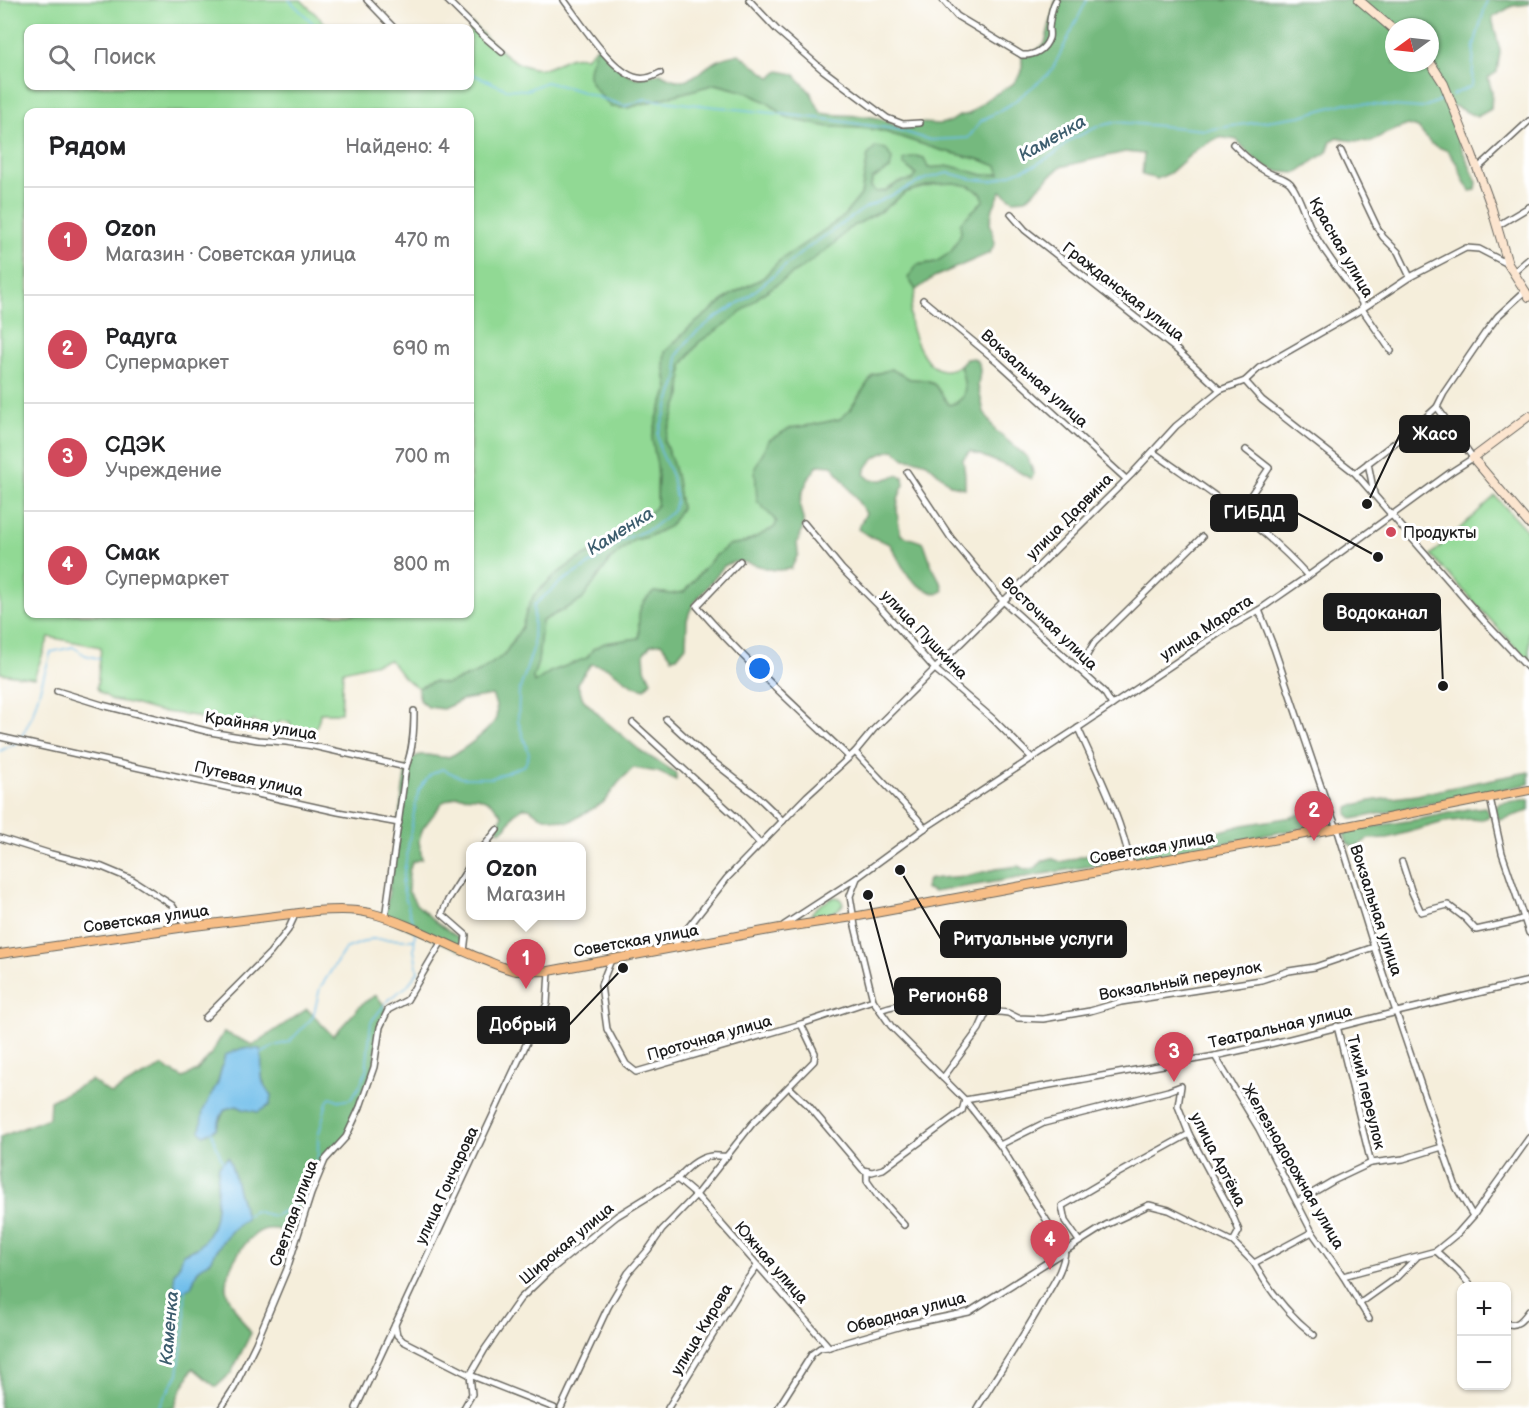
<!DOCTYPE html>
<html lang="ru">
<head>
<meta charset="utf-8">
<style>
	body { margin:0; font-family:"Balsamiq Sans",sans-serif; background:#f2f2f2; color:#202124 }
	.controls { position:absolute; right:18px; bottom:18px; display:grid; overflow:hidden; border-radius:12px; box-shadow:0 2px 4px #0004 }
	.controls button { width:54px; height:54px; display:grid; place-items:center; padding:0; border:0; border-bottom:2px solid #e0e0e0; background:#fff; color:#202124; font:30px sans-serif }
	.compass { position:absolute; left:1385px; top:18px; width:54px; height:54px; border-radius:50%; background:#fff; box-shadow:0 2px 4px #0004; rotate:255deg }
	.you { position:absolute; left:760px; top:669px; width:21px; height:21px; margin:-15px; border:4px solid #fff; border-radius:50%; background:#1a73e8; box-shadow:0 0 0 9px #1a73e833 }
	.badge { display:grid; place-items:center; width:39px; height:39px; border-radius:50%; background:#d1495b; color:#fff; font-size:20px; font-weight:700 }
	.pin { position:absolute; translate:-50% -50px; filter:drop-shadow(0 2px 3px #0008) }
	.pin::after { content:''; position:absolute; top:32px; width:21px; height:18px; background:inherit; clip-path:polygon(0 0,100% 0,50% 100%) }
	.popup { position:absolute; left:466px; top:842px; width:120px; height:78px; box-sizing:border-box; display:grid; place-content:center; border-radius:12px; background:#fff; filter:drop-shadow(0 2px 4px #0005); font-size:20px; white-space:nowrap; color:#757577 }
	.popup b { font-size:22px; color:#202124 }
	.popup::after { content:''; position:absolute; left:50%; top:100%; margin-left:-12px; border:12px solid transparent; border-top-color:#fff }
	.list { margin:0; padding:0; list-style:none }
	h2 { display:flex; justify-content:space-between; align-items:center; height:78px; margin:0; padding:0 24px; font-size:26px }
	h2 small { font-size:20px; font-weight:400; color:#757577 }
	.list li { display:grid; grid-template-columns:39px 1fr auto; gap:18px; align-items:center; box-sizing:border-box; height:108px; padding:0 24px; border-top:2px solid #e0e0e0 }
	.list b { display:block; font-size:22px; white-space:nowrap }
	.list p { margin:0; font-size:20px; white-space:nowrap; color:#757577 }
	.list em { font-size:20px; font-style:normal; color:#757577 }
	.icon { flex:none; width:33px; height:33px; fill:none; stroke:currentColor; stroke-width:2; stroke-linecap:round; stroke-linejoin:round }
	.map { position:relative; flex:none; width:1529px; height:1408px; overflow:hidden }
	.search { position:absolute; background:#fff; box-shadow:0 2px 4px #0004; left:24px; top:24px; width:450px; height:66px; display:flex; align-items:center; gap:15px; box-sizing:border-box; padding:0 21px; border-radius:12px; color:#757577; font-size:22px }
	.panel { position:absolute; background:#fff; box-shadow:0 2px 4px #0004; left:24px; top:108px; width:450px; height:510px; border-radius:12px }
	.map>svg:first-child { display:block }
</style>
</head>
<body>
<div class="map">
<svg width="1529" height="1408" viewBox="0 0 1529 1408">
	<rect width="100%" height="100%" fill="#fff"/>
	<filter id="ink" filterUnits="userSpaceOnUse"><feTurbulence type="fractalNoise" baseFrequency=".0167" numOctaves="2"/><feDisplacementMap in="SourceGraphic" scale="12" xChannelSelector="R" yChannelSelector="G"/><feConvolveMatrix kernelMatrix="1 2 1 2 8 2 1 2 1" color-interpolation-filters="sRGB"/></filter>
	<filter id="wash" filterUnits="userSpaceOnUse"><feTurbulence type="fractalNoise" baseFrequency=".008" numOctaves="4" result="noise"/><feDisplacementMap in="SourceGraphic" scale="24" xChannelSelector="R" yChannelSelector="G"/><feGaussianBlur stdDeviation="1.35" result="paint"/><feColorMatrix in="noise" values="0 0 0 0 0 0 0 0 0 0 0 0 0 0 0 0 0 1.4 0 .05"/><feComposite in="paint" operator="in"/></filter>
	<g filter="url(#wash)">
		<rect width="100%" height="100%" fill="#f5eedb"/>
		<g fill="#91d994" stroke="#567a58" stroke-width="1.5" fill-rule="evenodd">
			<path d="M0,0H301L330,28H28V86H470V29L472,24C490,41 518,74 546,68C555,66 563,59 572,57C576,56 582,57 586,57L598,46L590,67L611,107L628,108L715,84L746,92L768,103L789,119L882,131L940,150L981,160L998,166L1000,174L983,175L951,166L928,168L925,163L904,164L916,175L912,180L899,182L885,191L876,192L871,187L872,179L890,169L868,155L861,195L842,218L779,261L763,278L732,294L689,328L665,352L664,364L668,389L658,415L657,505L648,515L608,544L575,561L555,575L534,595L527,610L522,627L504,655L479,672L461,679L446,684L433,682L418,688L404,678L390,660L343,671L341,713H320C319,726 314,732 303,738L293,734L290,722L281,721L275,726H264L254,721L250,723L246,731L212,724L195,716L157,711L130,703L112,700L100,692L97,688L101,647L49,637L34,678L0,673ZM28,112H470V614H28Z"/>
			<path d="M944,182C960,183 977,184 985,200L978,205L951,252L936,262L917,265L909,278L916,290C914,297 911,305 910,313C909,330 924,368 943,370C950,371 955,368 960,365C964,381 972,400 949,405L935,385L927,380L910,379L891,369L873,375L849,411L840,419L812,425L790,428L777,522L774,528L746,542L729,545L713,558L684,592L671,594L654,592C635,607 639,616 639,638L605,643L593,649L587,658L550,672L534,683L533,677L538,662L542,621L582,600L610,560L634,540L648,537L681,508C677,481 674,466 664,441L681,394L682,365L699,342L732,320L762,294L835,243L848,229L883,210L906,192Z"/>
			<polygon points="1495,496 1529,533 1529,662 1431,555"/>
			<path d="M834,897L840,898L843,904C837,914 821,917 811,914C815,906 826,902 834,897Z"/>
		</g>
		<g fill="#74b97e" stroke="#486a4d" stroke-width="1.5" fill-rule="evenodd">
			<path d="M1056,0H1529V4L1512,6L1492,18L1500,51L1497,72L1488,78L1492,92L1491,109L1477,117L1452,105L1447,107L1460,145L1477,182L1476,190L1470,191L1464,181L1457,164L1448,151L1431,144L1418,128L1408,125L1384,134L1372,142L1345,140L1338,137L1331,141L1327,152L1296,173L1280,172L1262,165L1248,153L1237,140L1219,137L1197,149L1170,173L1157,179L1142,175L1144,154L1125,152L1060,167L1026,199L1013,200L1001,191L993,208L990,223L995,243L990,253L934,277L916,290L908,278L917,265L936,262L951,252L961,233L960,223L984,200L981,193L969,186L954,183L934,184L906,192L883,210L848,229L835,243L803,267L762,294L732,320L699,342L682,365L681,394L664,441L673,464L677,479L681,508L670,526L648,537L634,540L610,560L582,600L542,621L538,662L533,677L534,683L550,672L587,658L593,649L605,643L639,638C639,616 635,607 654,592L671,594L684,592L713,558L729,545L746,542L774,528L777,522L757,501L755,468L769,440L790,428L812,425L840,419L849,411L873,375L891,369L910,379L927,380L935,385L949,405C972,400 964,381 960,365L966,359L974,358L979,363L980,371L978,386L984,412L995,430L1028,458L1034,474L1031,479L1014,469L970,451L963,459L965,475V488L951,485L927,463L917,460L905,459L894,450C879,453 869,459 864,474L871,480H882L899,475L903,477L904,485C894,501 897,518 901,535L924,543L932,566L942,585L943,591L937,594C907,585 905,569 890,544L869,536L858,529L866,513L833,466L818,465C809,477 801,490 800,505C800,510 802,514 803,519C804,526 801,536 797,542L798,554L791,569C786,569 781,570 776,570C757,568 742,555 724,566L695,602L690,611L687,620L686,646L677,657L672,658L661,643L651,645L644,653L645,668L651,681L645,689L634,686L606,667L591,664L577,683L583,699L605,721L642,752L676,773V780L658,772L633,768L619,782L603,803L569,822L540,816L529,808H523L514,814L507,826L502,831L497,830L502,815L492,803L478,797L457,796L443,802L423,828L419,841L422,859L412,862L409,872L408,890L416,904L437,923L459,938L464,952L385,918L406,767C410,762 413,756 420,755C429,753 439,759 448,757C460,753 492,729 496,718C498,711 495,700 492,695L462,700L443,709L428,707L420,700L418,688L433,682L446,684L461,679L479,672L504,655L522,627L527,610L534,595L556,575L575,561L608,544L648,515L657,505L658,471L652,439L658,415L668,389L664,364L665,352L689,328L732,294L763,278L779,261L842,218L861,195L868,155L876,147L886,149L892,159L890,169L872,179L871,187L876,192L885,191L899,182L912,180L916,174L903,164V160L916,156L924,158L928,168L951,166L983,175L1000,174L997,166L981,160L940,150L882,131L861,128L829,127L789,119L768,103L746,92L716,84L627,108L611,107C589,82 581,79 598,46L622,71L637,78L660,73C686,90 695,74 716,61C723,57 732,56 739,54L771,78L779,71L794,74L811,93L821,113C840,117 862,113 881,119C889,121 895,127 903,128C910,129 915,129 920,123L939,124L950,122L959,116L969,114L987,99L1013,84L1022,72V55L1030,56L1045,43ZM1394,27H1430V63H1394Z"/>
			<path d="M1529,772V784L1353,819L1347,814L1348,808C1369,798 1393,799 1416,795C1454,787 1491,779 1529,772Z"/>
			<polygon points="1529,799 1529,811 1500,820 1496,815 1495,808 1500,803"/>
			<polygon points="1485,807 1489,815 1488,817 1481,820 1470,819 1444,822 1388,838 1368,839 1359,845 1352,846 1347,843 1344,834 1351,830 1420,819 1468,809"/>
			<polygon points="1319,810 1325,813 1324,823 1292,830 1137,860 1134,853 1134,847 1137,845 1173,838 1217,832 1243,825 1292,817 1305,812"/>
			<polygon points="1121,848 1124,856 1122,861 934,892 925,888 928,880 939,878 966,876 996,869 1018,866 1026,870 1035,868 1043,861 1051,858 1061,862 1107,850"/>
			<path d="M376,995L388,1010L380,1027L374,1067L346,1137L325,1160L318,1165L305,1195L286,1231C280,1230 273,1228 267,1229C248,1232 225,1269 226,1287C226,1298 244,1323 251,1333L231,1373L216,1387L193,1368L179,1394L174,1408H0V1137L49,1118L50,1101L91,1080L111,1094L135,1080L163,1066L183,1078L197,1071L211,1054L224,1032L253,1045L307,1009L333,1036L363,1003ZM225,1055L262,1058C259,1071 262,1086 271,1095L243,1109L237,1106L225,1109L216,1129L214,1091L218,1082ZM228,1157C233,1168 235,1179 238,1191C240,1201 245,1209 246,1219L233,1229L224,1239L210,1261L198,1270L191,1287L174,1274L180,1264L183,1254C188,1252 193,1250 197,1248C223,1228 214,1193 219,1166Z"/>
		</g>
		<g fill="#6fbeea" stroke="#466d83" stroke-width="1.5">
			<path d="M243,1048L260,1049C265,1066 256,1080 271,1095L270,1105L258,1112L243,1109L237,1106L225,1109L221,1116L216,1129L204,1135L200,1131L203,1111L218,1082L225,1055Z"/>
			<path d="M228,1157C233,1168 235,1179 238,1191C240,1201 245,1209 246,1219L233,1229L224,1239L210,1261L198,1270L191,1287L176,1295L174,1274L180,1264L183,1254C188,1252 193,1250 197,1248C223,1228 214,1193 219,1166Z"/>
		</g>
		<g fill="none" stroke-linecap="round" stroke-linejoin="round">
			<g stroke="#6fbeea" stroke-width="1.5">
				<polyline points="289,0 318,28"/>
				<polyline points="470,73 506,89 527,90 546,82 570,88 625,106 645,99 663,101 817,118 895,129 930,140 968,138 981,121 1011,104 1051,72 1087,0"/>
				<polyline points="1452,95 1472,86 1474,46 1487,0"/>
				<polyline points="0,751 16,743 22,736 32,716 51,652 73,647 85,655 100,659"/>
				<polyline points="413,924 409,911 402,885 413,817 419,790 430,775 442,769 462,778 492,778 525,765 529,754 518,721 519,692 533,649 534,605 561,582 595,561 622,540 652,528 673,511 676,500 672,476 660,450 658,434 678,377 677,356 690,338 712,320 745,299 806,249 865,208 928,178 948,173 973,179 992,181 1035,165 1056,153 1070,140 1099,126 1117,122 1205,130 1300,116 1346,103 1422,108 1445,98"/>
				<polyline points="261,1054 274,1046 289,1042 313,1017 320,988 345,949 371,939 414,940"/>
				<polyline points="211,1131 223,1163"/>
				<polyline points="246,1216 254,1211 274,1216 294,1206 308,1181 318,1155 318,1137 327,1102 331,1097 340,1101 351,1099 359,1087 366,1072 371,1022 389,999 406,987 418,972 414,950 415,932"/>
				<polyline points="158,1408 178,1374 185,1324 185,1289"/>
			</g>
		</g>
	</g>
	<g filter="url(#ink)">
		<g fill="none" stroke-linecap="round" stroke-linejoin="round">
			<defs>
				<g id="street">
					<polyline points="367,0 394,28"/>
					<polyline points="447,0 481,34 502,52"/>
					<path d="M564,0C579,20 613,74 638,78C646,80 654,76 660,73"/>
					<polyline points="749,0 777,30 823,70 887,118 903,124 920,123"/>
					<path d="M943,0L957,16L1022,55C1034,56 1045,50 1049,38C1050,35 1049,31 1049,28C1050,19 1051,8 1056,0"/>
					<path d="M1233,144C1244,155 1255,166 1269,173C1277,177 1284,177 1290,183C1299,193 1305,217 1312,230C1326,256 1346,279 1362,303V309L1391,351"/>
					<polyline points="1341,151 1378,229 1383,237 1398,252 1410,277"/>
					<polyline points="1477,169 1529,121"/>
					<polyline points="1011,214 1025,230 1177,350 1220,390"/>
					<polyline points="1497,226 1529,207"/>
					<polyline points="1513,273 1529,259"/>
					<polyline points="923,300 998,362 1126,479"/>
					<polyline points="1245,381 1262,400 1355,473 1484,621 1529,669"/>
					<path d="M1153,452C1206,490 1265,527 1308,576"/>
					<polyline points="1368,463 1374,493"/>
					<polyline points="907,472 951,538 1003,601 1104,692 1112,705"/>
					<polyline points="1355,473 1413,429 1437,407 1444,393 1485,333 1498,316 1525,291"/>
					<polyline points="1238,514 1269,468 1246,450"/>
					<polyline points="804,523 842,569 878,605 935,669 993,719 1032,758"/>
					<path d="M740,561L697,606C744,660 797,708 849,757"/>
					<polyline points="1259,610 1274,648 1327,804 1337,828 1374,947 1442,1147 1456,1187 1473,1216"/>
					<polyline points="1079,669 1094,643 1202,537"/>
					<polyline points="57,691 102,705 210,732 258,740 286,742 313,746 406,767"/>
					<polyline points="666,719 706,756 757,796 783,821"/>
					<polyline points="633,723 735,816 760,844"/>
					<path d="M1078,728C1098,773 1121,817 1131,866"/>
					<polyline points="0,737 338,812 399,823"/>
					<polyline points="855,752 917,818 925,828"/>
					<polyline points="1490,798 1502,853 1529,933"/>
					<polyline points="0,838 51,854 102,867 133,880 172,905 186,927"/>
					<polyline points="484,846 497,830"/>
					<polyline points="1402,862 1411,890 1421,912 1448,905 1465,918 1476,930 1512,922 1524,918"/>
					<polyline points="857,878 850,896 855,926 873,1000 891,1026 965,1100 1000,1145 1065,1250"/>
					<path d="M385,918L406,767C413,749 414,731 414,711"/>
					<polyline points="784,925 858,877 925,828 1078,728 1224,630 1259,610 1308,576 1451,472 1473,458 1437,407"/>
					<polyline points="672,948 727,878 807,796 855,752 874,729 1131,475 1176,426 1220,390 1245,381 1259,368 1362,309 1410,277 1466,248 1479,249 1508,264"/>
					<polyline points="464,952 466,935 442,914 448,900 470,865"/>
					<polyline points="611,960 601,985 607,1029 626,1064 636,1072 801,1024 873,1000"/>
					<path d="M880,1010C917,995 969,1010 1008,1013L1018,1018L1043,1019L1090,1011L1121,1002L1261,980L1289,971L1315,967L1374,947"/>
					<polyline points="205,1018 270,953 288,930 296,913"/>
					<polyline points="1337,1026 1371,1163"/>
					<polyline points="1215,1056 1259,1129 1312,1232 1343,1276 1369,1319"/>
					<polyline points="943,1078 979,1029 987,1011"/>
					<polyline points="789,1087 809,1106 863,1170 867,1171"/>
					<polyline points="965,1100 1215,1056 1274,1043 1397,1012 1529,981"/>
					<polyline points="1000,1145 1044,1123 1168,1091 1181,1086 1178,1106 1189,1134 1232,1214 1239,1231 1233,1242"/>
					<polyline points="867,1171 872,1172 883,1169 962,1111 965,1100"/>
					<polyline points="867,1171 867,1181 877,1195 904,1225"/>
					<path d="M677,1179C686,1169 697,1158 711,1156C716,1155 722,1157 727,1156"/>
					<polyline points="1297,1202 1333,1181 1371,1163 1403,1159 1442,1147"/>
					<polyline points="1079,1241 1065,1221 1062,1206 1113,1176 1189,1134"/>
					<polyline points="1436,1251 1458,1271 1471,1286"/>
					<path d="M1254,1263C1269,1290 1290,1316 1314,1335"/>
					<polyline points="1343,1276 1436,1251 1458,1233 1473,1216 1529,1138"/>
					<polyline points="1359,1304 1397,1277 1416,1258"/>
					<path d="M1506,1323C1517,1328 1523,1319 1529,1311"/>
					<polyline points="395,1325 397,1335 403,1341 470,1375 554,1408"/>
					<polyline points="221,1408 234,1388 256,1343 287,1269 311,1194 325,1160 346,1137 360,1107 374,1067 380,1027 388,1010 407,1000 442,941"/>
					<polyline points="356,1408 529,1038 547,1004 549,971"/>
					<polyline points="464,1408 472,1394 470,1375 485,1349 520,1299 547,1273 617,1216 677,1179 696,1195 829,1347"/>
					<polyline points="561,1408 608,1307 628,1273 648,1250 662,1230 696,1195 752,1124 814,1061 815,1053 801,1024"/>
					<polyline points="668,1408 744,1284 757,1266"/>
					<polyline points="778,1408 812,1354 820,1348 829,1347 905,1325 969,1312 1106,1225 1149,1205 1169,1210 1233,1242 1254,1263 1312,1232"/>
					<path d="M977,1408C999,1372 1023,1338 1043,1301C1052,1285 1064,1269 1065,1250"/>
				</g>
				<g id="secondary">
					<polyline points="1359,0 1394,30"/>
					<polyline points="1430,62 1444,84 1472,154 1491,206 1508,264 1529,297"/>
					<polyline points="1529,416 1473,458 1529,524"/>
				</g>
				<path id="primary" d="M0,954L186,927L315,911C333,910 352,909 370,913C410,923 444,944 482,959C493,963 505,969 517,971C527,972 539,971 549,971L780,928L853,917L1337,828L1529,790"/>
			</defs>
			<use href="#street" stroke="#68665f" stroke-width="8"/>
			<use href="#secondary" stroke="#68665f" stroke-width="10"/>
			<use href="#primary" stroke="#68665f" stroke-width="10"/>
			<use href="#street" stroke="#fff" stroke-width="5"/>
			<use href="#secondary" stroke="#fce5cf" stroke-width="8"/>
			<use href="#primary" stroke="#f7be87" stroke-width="8"/>
		</g>
	</g>
	<circle fill="#d1495b" stroke="#fff" stroke-width="2" cx="1391" cy="532" r="6"/>
	<g text-anchor="middle" stroke-width="6" stroke-linejoin="round" paint-order="stroke">
		<g font-size="16" fill="#1c1c1c" stroke="#fff">
			<text transform="translate(1342 247) rotate(60)" y="6">Красная улица</text>
			<text transform="translate(1124 291) rotate(38)" y="6">Гражданская улица</text>
			<text transform="translate(1035 378) rotate(42)" y="6">Вокзальная улица</text>
			<text transform="translate(1069 516) rotate(-45)" y="6">улица Дарвина</text>
			<text transform="translate(1050 623) rotate(44)" y="6">Восточная улица</text>
			<text transform="translate(1206 627) rotate(-33)" y="6">улица Марата</text>
			<text transform="translate(925 634) rotate(46)" y="6">улица Пушкина</text>
			<text transform="translate(261 725) rotate(9)" y="6">Крайняя улица</text>
			<text transform="translate(249 778) rotate(13)" y="6">Путевая улица</text>
			<text transform="translate(1152 847) rotate(-10)" y="6">Советская улица</text>
			<text transform="translate(1377 910) rotate(72)" y="6">Вокзальная улица</text>
			<text transform="translate(146 918) rotate(-8)" y="6">Советская улица</text>
			<text transform="translate(636 940) rotate(-10)" y="6">Советская улица</text>
			<text transform="translate(1180 980) rotate(-10)" y="6">Вокзальный переулок</text>
			<text transform="translate(1280 1026) rotate(-13)" y="6">Театральная улица</text>
			<text transform="translate(709 1037) rotate(-16)" y="6">Проточная улица</text>
			<text transform="translate(1367 1092) rotate(76)" y="6">Тихий переулок</text>
			<text transform="translate(1219 1159) rotate(63)" y="6">улица Артёма</text>
			<text transform="translate(1294 1166) rotate(60)" y="6">Железнодорожная улица</text>
			<text transform="translate(446 1185) rotate(-65)" y="6">улица Гончарова</text>
			<text transform="translate(293 1213) rotate(-70)" y="6">Светлая улица</text>
			<text transform="translate(566 1243) rotate(-40)" y="6">Широкая улица</text>
			<text transform="translate(772 1262) rotate(49)" y="6">Южная улица</text>
			<text transform="translate(906 1312) rotate(-15)" y="6">Обводная улица</text>
			<text transform="translate(701 1329) rotate(-59)" y="6">улица Кирова</text>
		</g>
		<g font-size="16" fill="#1c1c1c" stroke="#fff" text-anchor="start">
			<text x="1403" y="538">Продукты</text>
		</g>
		<g font-size="18" font-style="italic" fill="#3d5d6e" stroke="#fff">
			<text transform="translate(1052 138) rotate(-30)" y="6">Каменка</text>
			<text transform="translate(620 531) rotate(-32)" y="6">Каменка</text>
			<text transform="translate(169 1328) rotate(-85)" y="6">Каменка</text>
		</g>
	</g>
	<path fill="none" stroke="#1c1c1c" stroke-width="2" d="M1367 504L1400 434M1378 557L1297 513M1443 686L1440 612M900 870L941 939M868 895L895 996M623 968L569 1025"/>
	<g fill="#1c1c1c" stroke="#fff" stroke-width="2">
		<circle cx="1367" cy="504" r="6"/>
		<circle cx="1378" cy="557" r="6"/>
		<circle cx="1443" cy="686" r="6"/>
		<circle cx="900" cy="870" r="6"/>
		<circle cx="868" cy="895" r="6"/>
		<circle cx="623" cy="968" r="6"/>
	</g>
	<g fill="#1c1c1c" stroke="#1c1c1c" stroke-width="2">
		<rect x="1400" y="416" width="69" height="36" rx="6"/>
		<rect x="1211" y="495" width="86" height="36" rx="6"/>
		<rect x="1324" y="594" width="116" height="36" rx="6"/>
		<rect x="941" y="921" width="185" height="36" rx="6"/>
		<rect x="895" y="978" width="105" height="36" rx="6"/>
		<rect x="478" y="1007" width="91" height="36" rx="6"/>
	</g>
	<g font-size="18" text-anchor="middle" font-weight="bold" fill="#fff">
		<text x="1435" y="440">Жасо</text>
		<text x="1254" y="519">ГИБДД</text>
		<text x="1382" y="619">Водоканал</text>
		<text x="1033" y="945">Ритуальные услуги</text>
		<text x="948" y="1002">Регион68</text>
		<text x="523" y="1031">Добрый</text>
	</g>
</svg>
<div class="controls">
<button>+</button>
<button>−</button>
</div>
<svg class="compass" viewBox="-18 -18 36 36"><path d="M0-13l5 13h-10z" fill="#e53935"/><path d="M0 13l5-13h-10z" fill="#757577"/></svg>
<div class="you"></div>
<div class="pin badge" style="left:526px;top:989px">1</div>
<div class="popup"><b>Ozon</b>Магазин</div>
<div class="pin badge" style="left:1314px;top:841px">2</div>
<div class="pin badge" style="left:1174px;top:1082px">3</div>
<div class="pin badge" style="left:1050px;top:1270px">4</div>
<div class="search"><svg class="icon" aria-label="search" viewBox="0 0 24 24"><circle cx="10" cy="10" r="6"/><path d="M15 15l6 6"/></svg>Поиск</div>
<section class="panel">
<h2>Рядом<small>Найдено: 4</small></h2>
<ul class="list">
<li><span class="badge">1</span><div><b>Ozon</b><p>Магазин · Советская улица</p></div><em>470 m</em></li>
<li><span class="badge">2</span><div><b>Радуга</b><p>Супермаркет</p></div><em>690 m</em></li>
<li><span class="badge">3</span><div><b>СДЭК</b><p>Учреждение</p></div><em>700 m</em></li>
<li><span class="badge">4</span><div><b>Смак</b><p>Супермаркет</p></div><em>800 m</em></li>
</ul>
</section>
</div>
</body>
</html>
